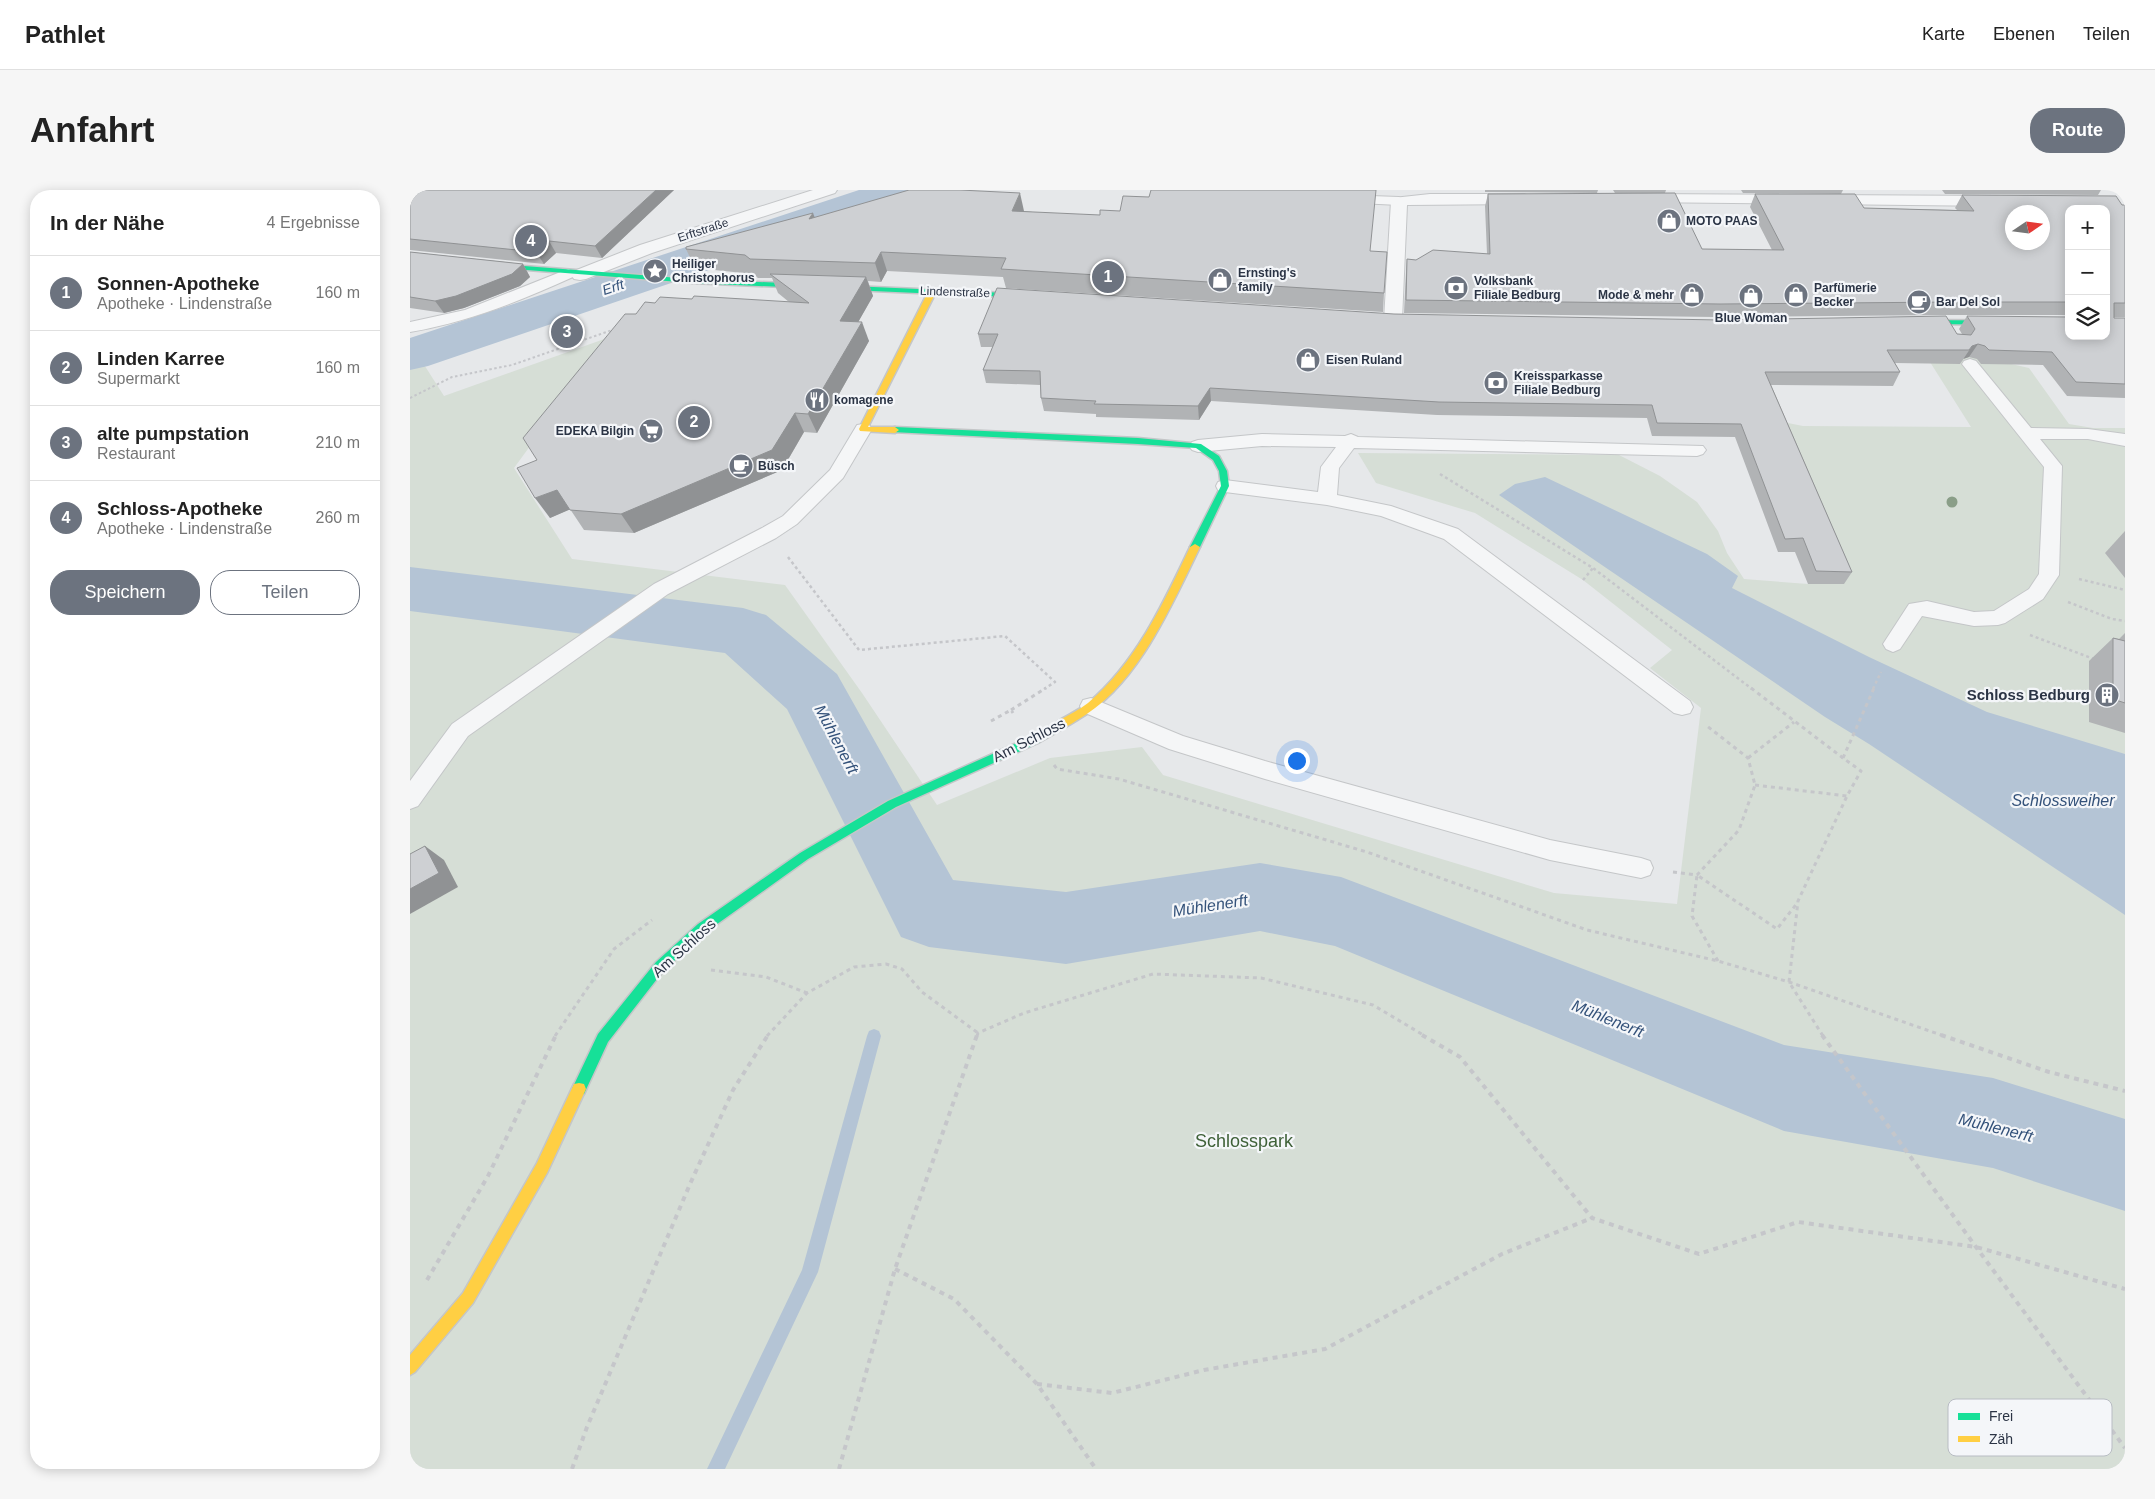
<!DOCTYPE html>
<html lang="de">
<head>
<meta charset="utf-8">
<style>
	body { margin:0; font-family:Arial,sans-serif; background:#f6f6f6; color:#222 }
	.controls { position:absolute; right:15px; top:15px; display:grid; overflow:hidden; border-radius:10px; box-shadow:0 2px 12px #0003 }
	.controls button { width:45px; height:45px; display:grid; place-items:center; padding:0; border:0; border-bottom:1px solid #e0e0e0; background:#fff; color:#222; font:25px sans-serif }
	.compass { position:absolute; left:1595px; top:15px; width:45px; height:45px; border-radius:50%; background:#fff; box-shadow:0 2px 12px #0003; rotate:77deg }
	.you { position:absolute; left:886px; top:570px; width:18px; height:18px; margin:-12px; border:4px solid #fff; border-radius:50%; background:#1a73e8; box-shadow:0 0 0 8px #1a73e833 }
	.badge { display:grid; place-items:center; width:32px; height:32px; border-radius:50%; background:#6c737f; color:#fff; font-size:16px; font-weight:700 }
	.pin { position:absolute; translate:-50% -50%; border:2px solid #fff; box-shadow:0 1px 5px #0006 }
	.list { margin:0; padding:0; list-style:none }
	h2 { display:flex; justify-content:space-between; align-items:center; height:65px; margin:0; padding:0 20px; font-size:21px }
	h2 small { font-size:16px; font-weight:400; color:#767676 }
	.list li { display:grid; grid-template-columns:32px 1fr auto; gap:15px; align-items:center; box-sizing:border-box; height:75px; padding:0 20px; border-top:1px solid #e0e0e0 }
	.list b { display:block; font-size:19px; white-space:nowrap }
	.list p { margin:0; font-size:16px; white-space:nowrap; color:#767676 }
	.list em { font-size:16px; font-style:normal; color:#767676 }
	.actions { display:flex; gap:10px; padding:15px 20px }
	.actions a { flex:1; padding:11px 0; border:1px solid #6c737f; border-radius:20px; text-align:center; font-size:18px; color:#6c737f }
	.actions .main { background:#6c737f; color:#fff }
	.icon { flex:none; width:28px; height:28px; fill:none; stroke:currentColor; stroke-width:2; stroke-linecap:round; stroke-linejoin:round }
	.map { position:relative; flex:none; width:1715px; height:1279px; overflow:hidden; border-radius:20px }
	header { display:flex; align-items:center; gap:30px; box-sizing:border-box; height:70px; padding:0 25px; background:#fff; border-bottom:1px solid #e0e0e0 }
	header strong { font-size:24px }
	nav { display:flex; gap:28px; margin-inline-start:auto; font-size:18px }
	.intro { display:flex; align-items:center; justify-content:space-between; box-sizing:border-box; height:120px; padding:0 30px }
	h1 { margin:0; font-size:35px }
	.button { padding:12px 22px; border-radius:20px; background:#6c737f; color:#fff; font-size:18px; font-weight:700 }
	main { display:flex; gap:30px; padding:0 30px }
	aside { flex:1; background:#fff; border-radius:20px; box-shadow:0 2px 12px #0003 }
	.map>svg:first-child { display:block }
</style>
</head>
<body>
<header>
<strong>Pathlet</strong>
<nav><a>Karte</a><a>Ebenen</a><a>Teilen</a></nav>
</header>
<div class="intro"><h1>Anfahrt</h1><a class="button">Route</a></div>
<main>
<aside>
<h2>In der Nähe<small>4 Ergebnisse</small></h2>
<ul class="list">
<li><span class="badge">1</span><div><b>Sonnen-Apotheke</b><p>Apotheke · Lindenstraße</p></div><em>160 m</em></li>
<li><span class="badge">2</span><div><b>Linden Karree</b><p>Supermarkt</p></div><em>160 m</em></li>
<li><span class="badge">3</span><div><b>alte pumpstation</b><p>Restaurant</p></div><em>210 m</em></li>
<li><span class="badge">4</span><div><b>Schloss-Apotheke</b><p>Apotheke · Lindenstraße</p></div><em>260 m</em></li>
</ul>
<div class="actions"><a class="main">Speichern</a><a>Teilen</a></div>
</aside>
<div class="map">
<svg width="1715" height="1279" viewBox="0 0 1715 1279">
	<rect width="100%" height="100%" fill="#e6e8ea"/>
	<polygon fill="#d6ded6" points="200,147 104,278 162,369 375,395 452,503 527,615 640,568 732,557 753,585 1144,703 1267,714 1291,518 1240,478 1262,460 1173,390 1065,323 966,293 948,263 1209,265 1250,286 1287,312 1308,341 1317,363 1334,389 1398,394 1433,394 1363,230 1393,236 1561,237 1508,153 1619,178 1659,234 1683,238 1715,238 1715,1279 0,1279 0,176 13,173 34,206"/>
	<polygon fill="#b4c4d5" points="1135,287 1297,364 1328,386 1322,398 1459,467 1577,522 1715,564 1715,725 1459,554 1415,527 1089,305 1105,294"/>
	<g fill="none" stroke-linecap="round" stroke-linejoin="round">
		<polygon fill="#b4c4d5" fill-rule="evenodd" points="464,839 469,841 471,846 408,1082 315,1279 297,1279 392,1080 457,846 459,841"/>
		<g fill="#b4c4d5" fill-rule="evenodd">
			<polygon points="449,0 514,0 507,9 18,176 0,180 0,148"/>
			<polygon points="0,377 333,418 356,425 427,484 543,690 656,702 850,673 931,687 1374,855 1583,888 1715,929 1715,1021 1583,978 1374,941 925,756 850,741 656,774 519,757 491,747 377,519 315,463 0,421"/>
		</g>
		<defs>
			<g id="lane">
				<polygon points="933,5 989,7 996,11 989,15 928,12 926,9"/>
				<path d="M158,79L163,81L166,84L163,87C110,111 58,132 0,142V132L55,120Z"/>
				<polygon points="1560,169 1566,171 1621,238 1678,239 1715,244 1715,256 1678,249 1630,249 1652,276 1649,385 1633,409 1595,433 1588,435 1564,436 1512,426 1490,459 1483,462 1476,459 1473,454 1499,414 1517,411 1564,422 1584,421 1619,399 1629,384 1634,277 1552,174 1554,171"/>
				<polygon points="453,234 459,235 462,239 433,288 387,334 366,348 258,404 58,546 8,616 0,619 0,591 42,534 244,394 352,338 373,326 420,280 447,235"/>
				<polygon points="852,244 935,246 941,244 948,247 1293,256 1296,260 1293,264 1287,266 944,258 929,278 927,305 981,316 1048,339 1280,511 1283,517 1280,523 1272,525 1264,523 1034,349 971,326 917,315 815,302 808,300 806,296 808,292 815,290 908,302 911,277 926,257 852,256 788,262 782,260 779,256 782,252 788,250"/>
				<polygon points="681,508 773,546 855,571 1140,650 1231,668 1240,671 1243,678 1240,685 1231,688 1140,670 855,589 759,559 673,522 670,516 673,510"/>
			</g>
			<g id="street">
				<polygon points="403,0 427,0 425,3 242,63 176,89 170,90 164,89 161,85 164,81 230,55"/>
				<polygon points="1020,4 1114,4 1120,6 1122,9 1120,12 1114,14 997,15 992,130 989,134 983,135 977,134 974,130 981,11 983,8"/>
				<polygon points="1232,4 1586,6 1592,8 1594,11 1592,14 1586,16 1226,12 1224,9 1226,6"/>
			</g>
			<g id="fast">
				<polygon points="77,73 282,89 621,104 625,106 621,108 282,93 80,77 76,75"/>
				<polygon points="1500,130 1659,131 1659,135 1503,134 1499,132"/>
				<polygon points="485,237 728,248 791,254 809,266 817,281 819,296 790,357 785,360 780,357 811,296 809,281 803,270 786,258 728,254 482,242 482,238"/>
				<polygon points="652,530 657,534 656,537 628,553 486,617 398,669 296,742 254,780 198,852 174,904 169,905 164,904 162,899 188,844 246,772 288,734 390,663 478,611 620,547"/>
			</g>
			<g id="slow">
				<polygon points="519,100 526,102 458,237 485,237 489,240 485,243 450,241 449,239"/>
				<path d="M785,354L790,357C761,416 728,495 669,529C662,533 656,539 648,537L647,534L648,531C658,525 669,520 678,513C726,473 754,412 780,357Z"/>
				<polygon points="169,893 174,894 176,899 137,983 63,1113 5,1182 0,1185 0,1165 53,1103 127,973 164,894"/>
			</g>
		</defs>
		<use href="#lane" stroke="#c4c6c8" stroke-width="2"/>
		<use href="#street" stroke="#c4c6c8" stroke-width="2"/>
		<use href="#fast" stroke="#c4c6c8" stroke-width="3"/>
		<use href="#slow" stroke="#c4c6c8" stroke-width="3"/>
		<polyline stroke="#c5c6ca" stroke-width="2" stroke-dasharray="2.5 2.5" stroke-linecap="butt" points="0,208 42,187 102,175 205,139"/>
		<g stroke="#c5c6ca" stroke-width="2.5" stroke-dasharray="3 3" stroke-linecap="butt">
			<polyline points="1030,284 1183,378 1342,499"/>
			<polyline points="378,367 449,460 595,446 645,492 634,499"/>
			<polyline points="1669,389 1715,400"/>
			<polyline points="1173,390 1183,378"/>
			<polyline points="1658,412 1702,429 1715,431"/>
			<polyline points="1620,445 1684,469"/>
			<polyline points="1463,499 1471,482"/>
		</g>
		<g stroke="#c5c6ca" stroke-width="3" stroke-dasharray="4 4" stroke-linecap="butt">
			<polyline points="1341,498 1433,568"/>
			<polyline points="601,520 636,498"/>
			<polyline points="581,531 601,520 603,523"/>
			<polyline points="1338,568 1384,532"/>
			<polyline points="644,575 647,579 709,589 957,662 1177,740 1308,771 1379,792 1534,846"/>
			<polyline points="1345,595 1437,606"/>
			<polyline points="1263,682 1287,685 1329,640 1345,595 1338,568 1297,536"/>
			<polyline points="1308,771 1282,726 1287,685 1367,739 1388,712"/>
			<polyline points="301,780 356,787 397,803"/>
			<polyline points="145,846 204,759 242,730"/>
			<polyline points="357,846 397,803 444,777 476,774 492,779 512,802 568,843"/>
			<polyline points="567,846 568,843 614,823 743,784 851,788 963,815 1015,846"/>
			<polyline points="1413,846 1379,792 1388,711 1437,606 1451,581 1433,568 1464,498"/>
		</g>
		<g stroke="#c5c6ca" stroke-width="4" stroke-dasharray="5 5" stroke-linecap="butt">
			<polyline points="1012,845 1050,867 1182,1028 1289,1064 1388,1032 1566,1057 1715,1099"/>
			<polyline points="1412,845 1566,1057 1715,1258"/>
			<polyline points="1531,845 1639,882 1715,901"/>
			<polyline points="485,1079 544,1109 627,1194 686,1279"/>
			<polyline points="17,1090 78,986 146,845"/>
			<polyline points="627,1194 702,1203 794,1180 915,1159 1092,1064 1182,1028"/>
			<polyline points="162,1279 177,1237 280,994 323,900 358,845"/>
			<polyline points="429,1279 485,1079 567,845"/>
		</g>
		<use href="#lane" fill="#f5f6f7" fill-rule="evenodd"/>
		<use href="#street" fill="#f5f6f7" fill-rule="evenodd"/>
		<use href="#fast" fill="#16e098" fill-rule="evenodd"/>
		<use href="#slow" fill="#ffcf43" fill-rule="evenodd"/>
	</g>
	<circle fill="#8a9e88" cx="1542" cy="312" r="5.5"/>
	<g fill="#b1b3b5">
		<polygon points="0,0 264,0 192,68 146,63 134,74 0,60"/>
		<polygon points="1075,0 1188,0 1187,3 1075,2"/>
		<polygon points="1203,0 1256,0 1255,3 1205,3"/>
		<polygon points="1331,0 1433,0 1431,4 1333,3"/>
		<polygon points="1532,0 1691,0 1688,5 1535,4"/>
		<polygon points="1078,4 1292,59 1362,60 1340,17 1345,4 1454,18 1547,20 1545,18 1552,5 1715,15 1715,127 1704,127 1704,128 1715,128 1715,208 1657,206 1633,175 1571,174 1567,169 1559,167 1553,169 1550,174 1485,173 1490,182 1483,196 1361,195 1442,382 1434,394 1398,394 1385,362 1368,362 1325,247 1242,246 1237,228 1027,225 801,211 789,230 686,227 686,224 634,221 631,208 630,195 576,193 573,180 583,157 571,157 568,144 984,124 1552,144 1549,139 1557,126 1696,146 1659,19 1659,125 1534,125 1305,127 994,123 996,82 997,69 1006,70 1077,64 1075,16"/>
		<polygon points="614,21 960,61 974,103 973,122 596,98 593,87 477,81 471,92 458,91 463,106 448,132 459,151 407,243 394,242 372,280 224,343 174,340 160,319 140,328 127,270 226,124 245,113 282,109 379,112 368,103 362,88 348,88 343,84 285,78 276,59 405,28"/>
		<polygon points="0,62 113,74 120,87 110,96 54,118 34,123 0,118"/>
		<polygon points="1715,341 1715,388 1695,363"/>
		<polygon points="1715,443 1715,543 1679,532 1679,471 1703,448 1709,449"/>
	</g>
	<g fill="#909294">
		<polygon points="246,0 264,0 192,68 185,56"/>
		<polygon points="610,3 614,21 605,40 602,21"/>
		<polygon points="403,23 410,41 399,29"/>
		<polygon points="139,51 146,63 134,74 126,62"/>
		<polygon points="471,62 477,81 471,92 465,73"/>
		<polygon points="113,74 120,87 110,96 54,118 34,123 25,111"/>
		<polygon points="456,87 463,106 438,150 430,131"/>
		<polygon points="452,132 459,151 407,243 398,224"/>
		<polygon points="1568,154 1559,167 1553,169 1550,174 1562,156"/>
		<polygon points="800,198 801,211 789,230 788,216"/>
		<polygon points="385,223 394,242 372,280 224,343 211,324"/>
		<polygon points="147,300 161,319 140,328 125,308"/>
		<polygon points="15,656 34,670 48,697 0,724 0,699"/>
	</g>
	<g fill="#ced0d3" stroke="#909294" fill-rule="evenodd">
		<polygon points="0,0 246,0 185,56 139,51 126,62 0,49"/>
		<polygon points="499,0 550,0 610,3 602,21 690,25 690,20 710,21 713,6 739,7 741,0 966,0 960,61 977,62 974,103 591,79 596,68 471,62 465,73 340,69 335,65 276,59 276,57 403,23 399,29"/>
		<path d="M1265,3L1292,59L1374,60L1345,4H1445L1454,18L1564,21L1552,5L1706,6L1712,15H1715V113H1704V128H1715V194L1666,192L1642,162L1579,160L1575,156L1568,154L1562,156L1559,160H1477L1490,182H1355L1442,382L1406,381L1393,348L1375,349L1331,234L1247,233L1242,215L1029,212L800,198L788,216L684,214L686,211L631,208L630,181L573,180L588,144H568L587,98L984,124L1310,130L1536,126L1547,144L1561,145L1565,139L1557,126L1659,127V146H1696V19H1659V112H1542L1310,114L996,110L997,69L1006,70L1023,60L1080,64L1078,4ZM1602,22H1632V52H1602Z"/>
		<polygon points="0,62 113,74 102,84 46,106 25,111 0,107"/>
		<polygon points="360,84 456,87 430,131 452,132 398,224 385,223 362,260 211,324 160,320 147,300 125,308 107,278 127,270 113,248 215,124 226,124 235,112 245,113 250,107 282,109 284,106 399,113"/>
		<polygon points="1703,448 1715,451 1715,513 1703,509"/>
		<polygon points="15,656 29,683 0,699 0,664"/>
	</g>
	<defs>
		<symbol id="shop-disc" viewBox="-11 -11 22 22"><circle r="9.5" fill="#6c737f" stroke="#f4f6f9"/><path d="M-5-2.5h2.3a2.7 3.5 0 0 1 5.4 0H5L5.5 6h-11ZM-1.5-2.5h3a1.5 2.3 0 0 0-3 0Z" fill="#fff"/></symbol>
		<symbol id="sight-disc" viewBox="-11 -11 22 22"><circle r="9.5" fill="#6c737f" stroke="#f4f6f9"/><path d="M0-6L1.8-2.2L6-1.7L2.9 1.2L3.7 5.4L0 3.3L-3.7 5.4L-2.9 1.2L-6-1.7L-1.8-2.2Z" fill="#fff"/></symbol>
		<symbol id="bank-disc" viewBox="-11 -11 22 22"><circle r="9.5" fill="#6c737f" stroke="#f4f6f9"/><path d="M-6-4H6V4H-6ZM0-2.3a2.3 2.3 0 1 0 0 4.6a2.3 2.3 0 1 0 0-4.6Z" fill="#fff"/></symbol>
		<symbol id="cafe-disc" viewBox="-11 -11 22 22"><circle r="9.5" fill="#6c737f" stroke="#f4f6f9"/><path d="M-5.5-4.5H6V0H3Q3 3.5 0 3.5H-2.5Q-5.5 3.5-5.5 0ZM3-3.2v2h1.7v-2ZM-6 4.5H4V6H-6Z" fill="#fff"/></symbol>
		<symbol id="restaurant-disc" viewBox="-11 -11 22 22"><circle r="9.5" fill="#6c737f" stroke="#f4f6f9"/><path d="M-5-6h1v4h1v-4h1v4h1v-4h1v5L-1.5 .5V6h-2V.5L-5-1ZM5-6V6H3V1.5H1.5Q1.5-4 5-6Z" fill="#fff"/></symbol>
		<symbol id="supermarket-disc" viewBox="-11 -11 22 22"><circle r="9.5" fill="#6c737f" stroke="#f4f6f9"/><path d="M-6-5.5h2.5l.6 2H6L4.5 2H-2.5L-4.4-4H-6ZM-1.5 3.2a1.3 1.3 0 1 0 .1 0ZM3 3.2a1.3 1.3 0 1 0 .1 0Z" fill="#fff"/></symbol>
		<symbol id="building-disc" viewBox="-11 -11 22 22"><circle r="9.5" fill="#6c737f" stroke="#f4f6f9"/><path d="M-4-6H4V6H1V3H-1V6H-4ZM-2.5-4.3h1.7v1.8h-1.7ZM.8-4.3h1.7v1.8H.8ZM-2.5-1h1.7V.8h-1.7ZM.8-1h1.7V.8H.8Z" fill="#fff"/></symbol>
	</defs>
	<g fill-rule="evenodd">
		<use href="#shop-disc" x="1245" y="17" width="28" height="28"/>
		<use href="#sight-disc" x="231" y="67" width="28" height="28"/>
		<use href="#shop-disc" x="796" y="76" width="28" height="28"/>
		<use href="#bank-disc" x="1032" y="84" width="28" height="28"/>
		<use href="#shop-disc" x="1268" y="91" width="28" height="28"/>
		<use href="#shop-disc" x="1372" y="91" width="28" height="28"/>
		<use href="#shop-disc" x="1327" y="92" width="28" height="28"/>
		<use href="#cafe-disc" x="1495" y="98" width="28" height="28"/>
		<use href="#shop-disc" x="884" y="156" width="28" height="28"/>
		<use href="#bank-disc" x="1072" y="179" width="28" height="28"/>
		<use href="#restaurant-disc" x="393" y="196" width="28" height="28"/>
		<use href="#supermarket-disc" x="227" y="227" width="28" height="28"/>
		<use href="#cafe-disc" x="317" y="262" width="28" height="28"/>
		<use href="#building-disc" x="1683" y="491" width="28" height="28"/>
	</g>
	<g text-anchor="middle" stroke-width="4.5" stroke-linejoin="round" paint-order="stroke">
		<g font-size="12" font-weight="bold" fill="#2b3445" stroke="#f4f6f9" text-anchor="start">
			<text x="1276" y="35">MOTO PAAS</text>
			<text x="262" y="78">Heiliger<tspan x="262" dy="14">Christophorus</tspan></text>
			<text x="828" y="87">Ernsting's<tspan x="828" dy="14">family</tspan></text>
			<text x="1064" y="95">Volksbank<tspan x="1064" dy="14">Filiale Bedburg</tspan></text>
			<text x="1404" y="102">Parfümerie<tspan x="1404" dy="14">Becker</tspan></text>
			<text x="1264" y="109" text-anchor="end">Mode &amp; mehr</text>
			<text x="1526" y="116">Bar Del Sol</text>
			<text x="1341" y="132" text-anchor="middle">Blue Woman</text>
			<text x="916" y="174">Eisen Ruland</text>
			<text x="1104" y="190">Kreissparkasse<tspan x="1104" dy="14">Filiale Bedburg</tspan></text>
			<text x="424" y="214">komagene</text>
			<text x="224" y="245" text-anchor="end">EDEKA Bilgin</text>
			<text x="348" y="280">Büsch</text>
		</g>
		<g font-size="12" fill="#2b3445" stroke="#f4f6f9">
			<text transform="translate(293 40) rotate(-18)" y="4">Erftstraße</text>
			<text transform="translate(545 102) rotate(2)" y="4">Lindenstraße</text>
		</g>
		<g font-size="14" font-style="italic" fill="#34527a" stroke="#f4f6f9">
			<text transform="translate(203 97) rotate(-19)" y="5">Erft</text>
		</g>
		<g font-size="15" font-weight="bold" fill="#2b3445" stroke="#f4f6f9" text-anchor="end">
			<text x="1680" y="510">Schloss Bedburg</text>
		</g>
		<g font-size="15" fill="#2b3445" stroke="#f4f6f9">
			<text transform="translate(619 550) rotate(-27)" y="5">Am Schloss</text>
			<text transform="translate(274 758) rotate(-42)" y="5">Am Schloss</text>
		</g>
		<g font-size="16" font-style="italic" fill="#34527a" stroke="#f4f6f9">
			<text transform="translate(427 549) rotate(62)" y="6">Mühlenerft</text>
			<text x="1653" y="616">Schlossweiher</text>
			<text transform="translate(800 715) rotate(-9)" y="6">Mühlenerft</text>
			<text transform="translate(1198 828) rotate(22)" y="6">Mühlenerft</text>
			<text transform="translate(1586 937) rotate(14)" y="6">Mühlenerft</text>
		</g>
		<g font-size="18" fill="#3f6138" stroke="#f4f6f9">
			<text x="834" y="957">Schlosspark</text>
		</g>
	</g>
	<rect x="1538" y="1209" width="164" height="57" rx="8" fill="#f4f6f9" stroke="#b8bcc3" stroke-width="1"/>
	<rect x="1548" y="1223" width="22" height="7" fill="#16e098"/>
	<rect x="1548" y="1246" width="22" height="6" fill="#ffcf43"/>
	<g font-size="14" fill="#2b3445">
		<text x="1579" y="1231">Frei</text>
		<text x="1579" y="1254">Zäh</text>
	</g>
</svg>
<div class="controls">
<button>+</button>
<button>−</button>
<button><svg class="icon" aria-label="layers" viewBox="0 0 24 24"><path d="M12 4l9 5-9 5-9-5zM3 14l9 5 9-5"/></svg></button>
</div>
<svg class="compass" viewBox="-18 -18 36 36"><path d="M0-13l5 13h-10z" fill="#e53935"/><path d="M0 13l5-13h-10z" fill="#767676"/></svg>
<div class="you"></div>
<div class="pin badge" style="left:698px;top:87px">1</div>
<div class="pin badge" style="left:284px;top:232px">2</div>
<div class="pin badge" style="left:157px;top:142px">3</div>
<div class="pin badge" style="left:121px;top:51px">4</div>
</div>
</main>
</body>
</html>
